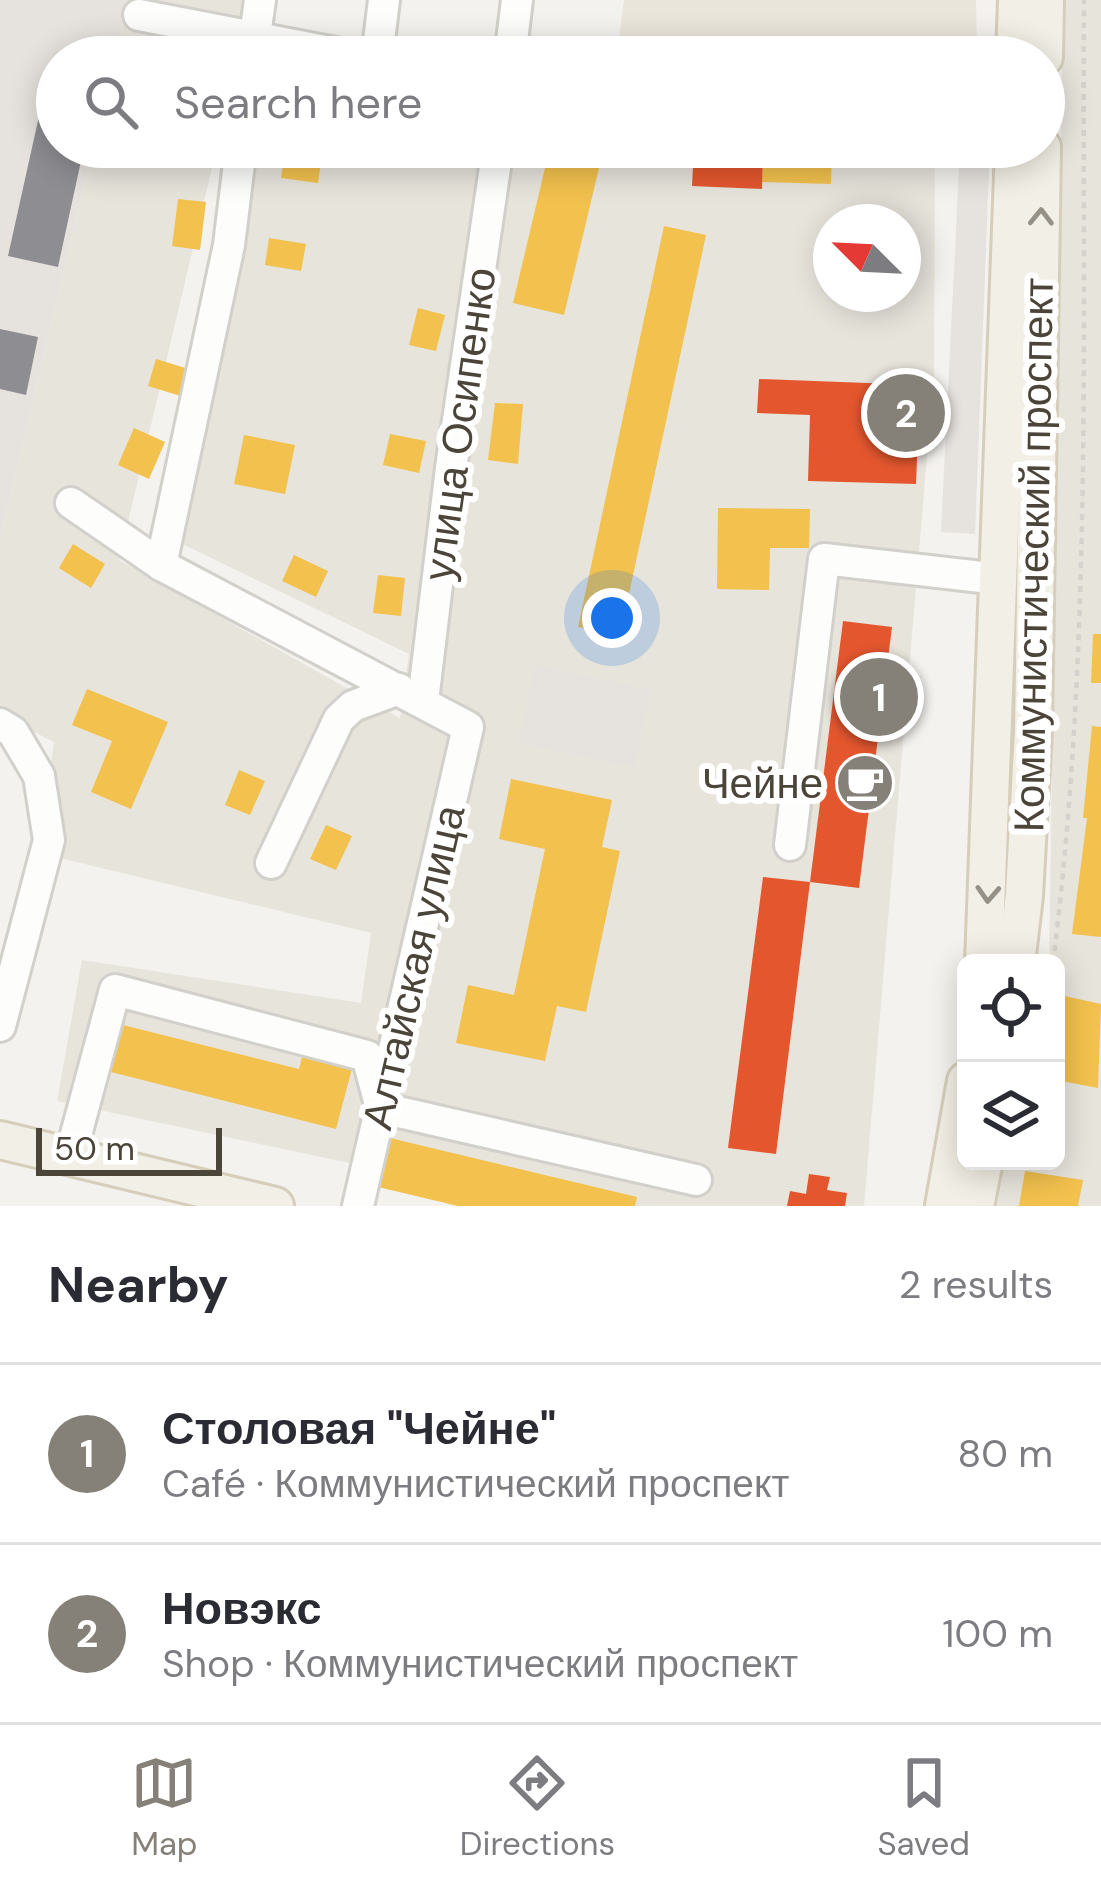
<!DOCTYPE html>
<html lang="en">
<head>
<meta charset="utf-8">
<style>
	body { margin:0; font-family:"DM Sans",sans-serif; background:#f7f7f7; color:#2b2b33 }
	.controls { position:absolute; right:36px; bottom:36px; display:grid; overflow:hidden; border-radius:18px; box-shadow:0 6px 30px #0003 }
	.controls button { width:108px; height:108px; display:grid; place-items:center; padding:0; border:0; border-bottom:3px solid #e1e1e2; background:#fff; color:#2b2b33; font:60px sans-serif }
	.compass { position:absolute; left:813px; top:204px; width:108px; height:108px; border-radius:50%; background:#fff; box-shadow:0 6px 30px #0003; rotate:294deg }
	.scale { position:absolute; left:36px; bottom:30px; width:186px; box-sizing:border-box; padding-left:12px; border:6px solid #4b4439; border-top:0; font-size:33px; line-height:42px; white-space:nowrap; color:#4b4439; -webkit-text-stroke:9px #fff; paint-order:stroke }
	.you { position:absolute; left:612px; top:618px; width:42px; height:42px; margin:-30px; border:9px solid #fff; border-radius:50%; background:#1a73e8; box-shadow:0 0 0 18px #1a73e833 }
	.badge { display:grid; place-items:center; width:78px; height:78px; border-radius:50%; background:#868178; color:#fff; font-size:39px; font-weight:700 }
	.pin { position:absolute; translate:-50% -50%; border:6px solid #fff; box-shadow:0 3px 12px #0006 }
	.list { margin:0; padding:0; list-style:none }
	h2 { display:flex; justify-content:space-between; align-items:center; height:156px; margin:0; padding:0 48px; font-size:51px }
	h2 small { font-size:39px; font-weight:400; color:#7c7c81 }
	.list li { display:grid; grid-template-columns:78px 1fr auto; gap:36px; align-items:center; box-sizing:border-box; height:180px; padding:0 48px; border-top:3px solid #e1e1e2 }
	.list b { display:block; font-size:45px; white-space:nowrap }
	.list p { margin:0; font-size:39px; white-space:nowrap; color:#7c7c81 }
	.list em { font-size:39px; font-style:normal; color:#7c7c81 }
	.icon { flex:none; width:66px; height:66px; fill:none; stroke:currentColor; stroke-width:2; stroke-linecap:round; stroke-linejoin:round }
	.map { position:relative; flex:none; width:1101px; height:1206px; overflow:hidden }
	.search { position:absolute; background:#fff; box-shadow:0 6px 30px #0003; left:36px; right:36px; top:36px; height:132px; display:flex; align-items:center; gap:30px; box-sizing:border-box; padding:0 42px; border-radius:66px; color:#7c7c81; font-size:45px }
	.sheet { height:516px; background:#fff }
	nav { display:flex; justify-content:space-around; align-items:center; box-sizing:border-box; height:168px; border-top:3px solid #e1e1e2; background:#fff; font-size:33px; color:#7c7c81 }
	nav a { display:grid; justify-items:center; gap:6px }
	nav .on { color:#868178 }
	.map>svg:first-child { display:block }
</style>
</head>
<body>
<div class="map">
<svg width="1101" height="1206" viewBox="0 0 1101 1206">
	<rect width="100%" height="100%" fill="#f4f2ee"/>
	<g fill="#e7e4dc" fill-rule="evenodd">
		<polygon points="127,0 247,0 238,57 114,57"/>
		<polygon points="1063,0 1101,0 1101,1206 993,1206 1003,1161 1056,1161 1056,963 1049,963"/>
		<path d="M93,147H217L119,560L400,718L409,654L168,537L247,147H935L934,373L864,1206H553L57,1101L82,960L361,1003L371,933L39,853L54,742L0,715V540ZM831,222H903V294H831Z"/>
	</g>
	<polygon fill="#e6e2de" points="0,0 127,0 114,57 57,57 57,147 93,147 0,540"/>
	<polygon fill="#eae5da" points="624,0 976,0 977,48 969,57 797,57 619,38"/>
	<g fill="#e6e3df">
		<polygon points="960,147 990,147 975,534 941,532"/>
		<polygon points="535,665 651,690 634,767 519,743"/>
	</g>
	<g fill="#f2c14e">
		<polygon points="550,147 604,147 564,315 513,303"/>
		<polygon points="763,147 832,147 831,184 762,182"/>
		<polygon points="285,150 322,155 318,183 281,178"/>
		<polygon points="178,199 206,202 200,250 172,246"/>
		<polygon points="664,226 706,235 620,636 578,627"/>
		<polygon points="269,238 306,244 301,271 265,265"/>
		<polygon points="418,308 445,315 436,351 409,345"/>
		<polygon points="156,359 192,370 184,397 148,386"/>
		<polygon points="495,403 523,404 518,464 488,460"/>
		<polygon points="134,428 165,442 149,479 118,465"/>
		<polygon points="390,434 426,441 419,473 383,465"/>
		<polygon points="244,435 295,445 285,494 234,484"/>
		<polygon points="718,508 810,509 809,548 770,548 769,590 717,589"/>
		<polygon points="73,544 105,564 91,588 59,568"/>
		<polygon points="294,555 328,571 316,597 282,581"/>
		<polygon points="378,575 405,578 401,616 373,613"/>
		<polygon points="1093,634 1101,634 1101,683 1091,683"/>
		<polygon points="87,689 168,722 131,809 91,792 112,741 72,725"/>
		<polygon points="1092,726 1101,727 1101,937 1072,934 1087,818 1083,818"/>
		<polygon points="239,770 265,781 250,815 225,805"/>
		<polygon points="511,779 612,800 602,847 620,851 586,1012 557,1006 545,1061 456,1043 468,985 514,995 545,849 499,839"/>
		<polygon points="326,825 352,836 336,870 310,859"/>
		<polygon points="1060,995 1101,1004 1098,1088 1056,1080"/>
		<polygon points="123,1025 299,1069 304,1049 354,1061 336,1129 111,1072"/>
		<polygon points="390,1138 637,1197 635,1206 458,1206 378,1187"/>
		<polygon points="1025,1171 1083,1180 1078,1206 1019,1206"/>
	</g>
	<g fill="#e4572e">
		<polygon points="694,147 763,147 762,189 692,186"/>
		<polygon points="759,379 920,385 916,484 808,481 810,415 757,413"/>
		<polygon points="843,621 892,627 859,888 810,882"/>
		<polygon points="763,877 810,882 776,1154 728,1148"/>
		<polygon points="809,1174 830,1177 827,1190 847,1193 845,1206 787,1206 790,1191 806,1194"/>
	</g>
	<g fill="#8d8d92">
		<polygon points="41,107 57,111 57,147 84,147 58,267 8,256"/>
		<polygon points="0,329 38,337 26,395 0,389"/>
	</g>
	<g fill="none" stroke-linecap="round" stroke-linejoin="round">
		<defs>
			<g id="minor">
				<polyline points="139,15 356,57"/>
				<polyline points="252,57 260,0"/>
				<polyline points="377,57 384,0"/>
				<polyline points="510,57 517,0"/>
				<polyline points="71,503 161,565 468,727 358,1206"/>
				<polyline points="161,565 229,245 241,147"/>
				<polyline points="423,701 451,468 498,147"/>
				<polyline points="0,724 13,732 39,776 49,840 0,1026"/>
				<polyline points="790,845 824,559 999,579"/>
				<polyline points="271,863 339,719 353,706 399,689"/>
				<polyline points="70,1157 115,990 367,1056 381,1108 696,1180"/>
			</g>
			<g id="major">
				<polyline points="1015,57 1017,0"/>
				<polyline points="1044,57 1045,0"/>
				<polyline points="984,963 1014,147"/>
				<polyline points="1016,963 1024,896 1033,731 1042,147"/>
				<polyline points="0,1140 275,1206"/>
				<polyline points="944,1206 966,1081"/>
				<polyline points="975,1206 984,1161"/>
			</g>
		</defs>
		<use href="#minor" stroke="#d2d0cb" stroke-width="36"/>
		<use href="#major" stroke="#d6cebb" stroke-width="42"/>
		<path stroke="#d3d2cc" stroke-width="4.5" stroke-dasharray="6 6" stroke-linecap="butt" d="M1053,963C1093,644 1082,321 1084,0"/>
		<use href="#minor" stroke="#fdfdfc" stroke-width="30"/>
		<use href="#major" stroke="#f2efe6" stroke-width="36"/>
	</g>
	<defs><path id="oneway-chevron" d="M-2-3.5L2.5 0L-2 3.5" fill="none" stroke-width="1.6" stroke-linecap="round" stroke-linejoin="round" transform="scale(3)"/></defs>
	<g stroke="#969187">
		<use href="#oneway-chevron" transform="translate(1041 217) rotate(-89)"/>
		<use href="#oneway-chevron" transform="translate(988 894) rotate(93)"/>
	</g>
	<defs>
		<symbol id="cafe-disc" viewBox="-11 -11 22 22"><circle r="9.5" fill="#868178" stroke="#fff"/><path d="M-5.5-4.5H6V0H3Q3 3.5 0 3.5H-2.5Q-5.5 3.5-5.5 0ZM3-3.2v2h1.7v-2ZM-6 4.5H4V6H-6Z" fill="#fff"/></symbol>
	</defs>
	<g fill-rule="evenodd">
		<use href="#cafe-disc" x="832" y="750" width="66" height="66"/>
	</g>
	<g text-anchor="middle" stroke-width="12" stroke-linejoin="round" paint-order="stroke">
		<g font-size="42" fill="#4b4439" stroke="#fff">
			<text transform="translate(459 424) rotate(-82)" y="15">улица Осипенко</text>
			<text transform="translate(1033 555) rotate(-89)" y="15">Коммунистический проспект</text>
			<text transform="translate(413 967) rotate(-77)" y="15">Алтайская улица</text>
		</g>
		<g font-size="42" fill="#4b4439" stroke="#fff" text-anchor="end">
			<text x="823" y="798">Чейне</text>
		</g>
	</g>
</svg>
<div class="controls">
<button><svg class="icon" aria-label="locate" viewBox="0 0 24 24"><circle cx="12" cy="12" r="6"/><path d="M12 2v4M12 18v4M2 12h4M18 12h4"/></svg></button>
<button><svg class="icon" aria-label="layers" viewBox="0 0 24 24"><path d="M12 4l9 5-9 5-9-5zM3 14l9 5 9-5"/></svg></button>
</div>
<svg class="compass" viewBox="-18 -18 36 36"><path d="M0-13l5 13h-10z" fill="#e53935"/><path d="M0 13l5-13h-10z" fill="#7c7c81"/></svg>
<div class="scale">50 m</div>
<div class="you"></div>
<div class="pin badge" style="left:879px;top:697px">1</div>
<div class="pin badge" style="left:906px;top:413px">2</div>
<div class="search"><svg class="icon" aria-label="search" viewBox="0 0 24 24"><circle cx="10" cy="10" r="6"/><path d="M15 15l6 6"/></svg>Search here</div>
</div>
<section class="sheet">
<h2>Nearby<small>2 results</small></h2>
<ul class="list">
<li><span class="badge">1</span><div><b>Столовая &quot;Чейне&quot;</b><p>Café · Коммунистический проспект</p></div><em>80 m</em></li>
<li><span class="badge">2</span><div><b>Новэкс</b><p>Shop · Коммунистический проспект</p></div><em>100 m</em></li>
</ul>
</section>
<nav>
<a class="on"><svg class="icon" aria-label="map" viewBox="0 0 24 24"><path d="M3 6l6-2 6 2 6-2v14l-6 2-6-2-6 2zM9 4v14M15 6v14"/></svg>Map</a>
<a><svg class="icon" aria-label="directions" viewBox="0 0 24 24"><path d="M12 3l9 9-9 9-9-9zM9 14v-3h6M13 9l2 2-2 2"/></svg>Directions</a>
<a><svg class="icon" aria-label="saved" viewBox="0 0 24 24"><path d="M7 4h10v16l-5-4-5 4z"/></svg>Saved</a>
</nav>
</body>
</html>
